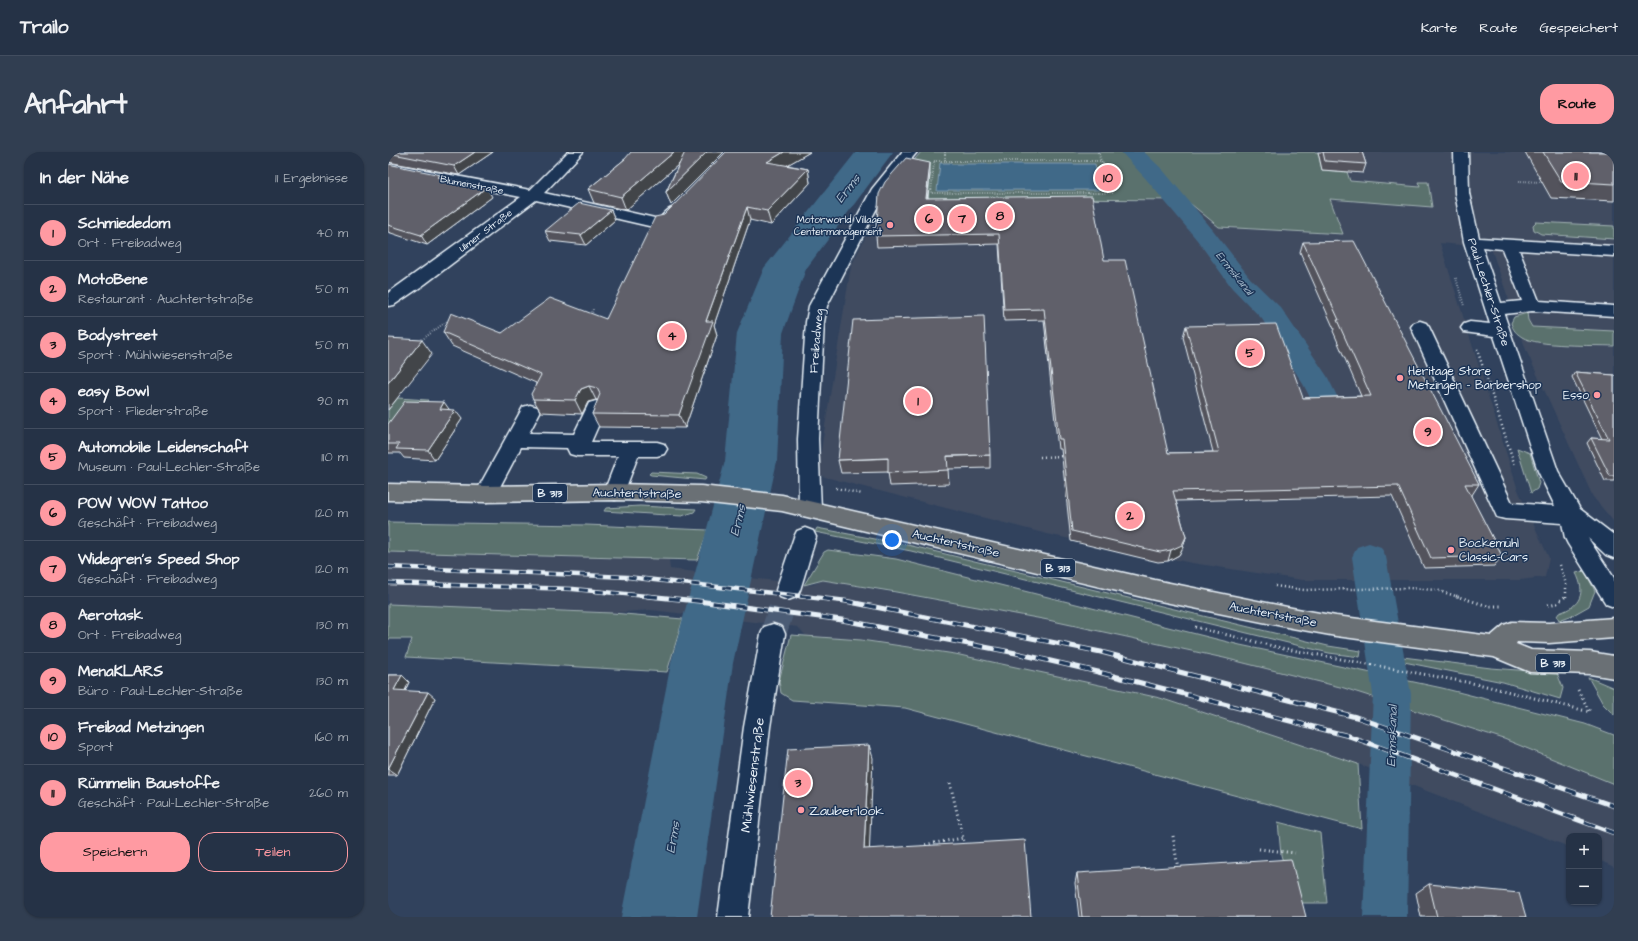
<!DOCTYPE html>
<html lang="de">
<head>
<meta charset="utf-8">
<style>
	body { margin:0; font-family:"Architects Daughter",sans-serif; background:#313e51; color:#f1f3f6 }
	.controls { position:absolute; right:12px; bottom:12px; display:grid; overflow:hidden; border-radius:8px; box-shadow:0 1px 3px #0004 }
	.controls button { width:36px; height:36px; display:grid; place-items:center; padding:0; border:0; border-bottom:1px solid #424d5f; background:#253246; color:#f1f3f6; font:20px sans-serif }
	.you { position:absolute; left:504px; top:388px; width:14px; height:14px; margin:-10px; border:3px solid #fff; border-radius:50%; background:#1a73e8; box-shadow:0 0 0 6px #1a73e833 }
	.badge { display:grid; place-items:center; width:26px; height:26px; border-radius:50%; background:#ff9aa2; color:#111; font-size:13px; font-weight:700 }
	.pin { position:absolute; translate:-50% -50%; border:2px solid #fff; box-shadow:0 1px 4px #0006 }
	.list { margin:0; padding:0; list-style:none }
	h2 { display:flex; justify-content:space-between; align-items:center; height:52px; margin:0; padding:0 16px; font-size:17px }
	h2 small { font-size:13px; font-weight:400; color:#a3aab3 }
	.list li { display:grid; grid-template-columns:26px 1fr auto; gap:12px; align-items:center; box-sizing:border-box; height:56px; padding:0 16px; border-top:1px solid #424d5f }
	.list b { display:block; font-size:15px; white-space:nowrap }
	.list p { margin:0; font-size:13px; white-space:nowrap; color:#a3aab3 }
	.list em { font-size:13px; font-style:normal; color:#a3aab3 }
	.actions { display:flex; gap:8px; padding:12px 16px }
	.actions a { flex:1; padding:9px 0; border:1px solid #ff9aa2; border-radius:16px; text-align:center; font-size:14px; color:#ff9aa2 }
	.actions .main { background:#ff9aa2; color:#111 }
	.map { position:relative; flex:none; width:1226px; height:765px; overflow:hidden; border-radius:16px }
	header { display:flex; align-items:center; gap:24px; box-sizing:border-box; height:56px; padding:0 20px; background:#253246; border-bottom:1px solid #424d5f }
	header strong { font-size:19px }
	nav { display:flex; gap:22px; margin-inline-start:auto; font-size:14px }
	.intro { display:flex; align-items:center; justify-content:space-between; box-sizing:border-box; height:96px; padding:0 24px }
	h1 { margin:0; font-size:28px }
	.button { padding:10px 18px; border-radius:16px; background:#ff9aa2; color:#111; font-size:14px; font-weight:700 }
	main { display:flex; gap:24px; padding:0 24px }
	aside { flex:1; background:#253246; border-radius:16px; box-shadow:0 1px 3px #0004 }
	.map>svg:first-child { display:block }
</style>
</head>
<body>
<header>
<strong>Trailo</strong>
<nav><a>Karte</a><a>Route</a><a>Gespeichert</a></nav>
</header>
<div class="intro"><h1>Anfahrt</h1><a class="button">Route</a></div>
<main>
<aside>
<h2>In der Nähe<small>11 Ergebnisse</small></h2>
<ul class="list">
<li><span class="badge">1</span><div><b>Schmiededom</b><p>Ort · Freibadweg</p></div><em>40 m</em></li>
<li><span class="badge">2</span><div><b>MotoBene</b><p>Restaurant · Auchtertstraße</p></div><em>50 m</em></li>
<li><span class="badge">3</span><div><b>Bodystreet</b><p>Sport · Mühlwiesenstraße</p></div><em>50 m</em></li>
<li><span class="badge">4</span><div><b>easy Bowl</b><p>Sport · Fliederstraße</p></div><em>90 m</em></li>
<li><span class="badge">5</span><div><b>Automobile Leidenschaft</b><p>Museum · Paul-Lechler-Straße</p></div><em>110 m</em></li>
<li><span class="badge">6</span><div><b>POW WOW Tattoo</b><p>Geschäft · Freibadweg</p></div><em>120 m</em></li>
<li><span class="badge">7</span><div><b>Widegren’s Speed Shop</b><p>Geschäft · Freibadweg</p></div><em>120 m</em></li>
<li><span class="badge">8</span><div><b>Aerotask</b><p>Ort · Freibadweg</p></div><em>130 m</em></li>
<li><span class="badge">9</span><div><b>MenaKLARS</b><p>Büro · Paul-Lechler-Straße</p></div><em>130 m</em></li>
<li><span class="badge">10</span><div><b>Freibad Metzingen</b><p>Sport</p></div><em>160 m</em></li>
<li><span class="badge">11</span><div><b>Rümmelin Baustoffe</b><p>Geschäft · Paul-Lechler-Straße</p></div><em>260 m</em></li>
</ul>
<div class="actions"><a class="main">Speichern</a><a>Teilen</a></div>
</aside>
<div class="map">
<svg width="1226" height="765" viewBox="0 0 1226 765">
	<rect width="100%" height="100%" fill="#31425d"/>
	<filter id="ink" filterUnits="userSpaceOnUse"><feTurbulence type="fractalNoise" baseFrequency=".025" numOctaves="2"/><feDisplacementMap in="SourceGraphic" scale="8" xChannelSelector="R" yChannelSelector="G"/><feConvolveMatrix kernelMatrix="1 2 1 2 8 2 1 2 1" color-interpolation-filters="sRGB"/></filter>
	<g filter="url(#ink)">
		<g fill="#3f4b61">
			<polygon points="916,0 1226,0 1226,370 1205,345 1138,198 1103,96 1052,91 1130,338 1161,406 1157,425 1132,428 914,428 804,411 663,383 429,323 463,114 491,58"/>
			<polygon points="0,400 281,407 282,417 424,433 435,428 660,468 836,506 956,536 1116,587 1226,632 1226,715 1211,708 1211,684 1181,684 1181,695 970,612 772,546 567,502 473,488 418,484 410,475 263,458 224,461 0,452"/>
		</g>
		<g fill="#5a716d" stroke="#a1b1b2">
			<polygon points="533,0 930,0 934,18 959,20 962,29 1032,35 1030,30 1040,30 1044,55 942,47 955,82 831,75 798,48 501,46 498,41"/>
			<polygon points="1148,70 1226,74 1226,87 1153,82 1146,78 1145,73"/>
			<path d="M1139,161L1140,168L1144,175L1226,179V194C1206,193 1149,195 1134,185C1128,181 1125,178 1123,171L1126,165Z"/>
			<polygon points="10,246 40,248 0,293 0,258"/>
			<polygon points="1129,296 1142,301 1151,331 1149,337 1143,341"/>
			<polygon points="263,320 309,322 318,326 317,328 263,323 261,322"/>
			<polygon points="252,354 308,357 306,360 294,364 216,359 218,356"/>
			<polygon points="0,370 198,373 320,378 309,408 0,400"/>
			<polygon points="429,376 524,394 940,494 973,499 972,505 941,501 523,399 427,380"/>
			<polygon points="440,398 508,407 852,493 1054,536 1197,572 1226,583 1226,632 1116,587 956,536 836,506 660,468 508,440 435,428 416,433 436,400"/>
			<path d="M1197,419L1207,439L1201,454L1185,463L1171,468L1169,464L1171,461C1193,454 1198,441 1188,421Z"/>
			<polygon points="0,452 224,461 295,467 279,520 18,505 24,487 0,487"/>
			<polygon points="403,483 473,488 567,502 772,546 970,612 974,677 517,556 404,548 393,541 391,529"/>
			<polygon points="1015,505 1103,516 1169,521 1175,536 1172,547 1115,530 1016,510"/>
			<polygon points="1200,525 1226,536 1226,563 1215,552"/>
			<polygon points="890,670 932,681 939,751 907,751 893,703"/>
		</g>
		<polygon fill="#406988" stroke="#839fb5" points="552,11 563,11 563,12 707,12 711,38 560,38 560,39 549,39"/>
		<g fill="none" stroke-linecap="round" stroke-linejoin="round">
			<g fill="#406988" fill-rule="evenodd">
				<polygon points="733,0 756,0 774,17 825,78 862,126 893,156 939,224 952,250 948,257 938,260 928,257 915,232 874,167 844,136 809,88 758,27"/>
				<polygon points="981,391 993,395 998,405 1023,542 1019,765 975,765 985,542 964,405 969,395"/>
			</g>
			<polygon fill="#406988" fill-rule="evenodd" points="468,0 505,0 418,117 395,181 389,309 345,511 309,765 233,765 283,511 337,309 349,181 376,116"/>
			<polyline stroke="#4c5c74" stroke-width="20" stroke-dasharray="20 10" stroke-linecap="butt" points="398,445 400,438"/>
			<polyline stroke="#4c5c74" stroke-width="26" stroke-dasharray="26 13" stroke-linecap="butt" points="385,482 398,444"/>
			<defs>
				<g id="minor">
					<path d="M180,0H195L156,41L271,67C278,60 282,53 292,56L295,59L280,75L274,77L148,48L37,132L6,153L0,154V141L133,45L0,19V11L142,38Z"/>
					<polygon points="514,0 529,0 498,38 439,154 436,170 430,287 433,357 430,363 422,365 414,363 411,357 410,287 418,170 421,154 484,37"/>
					<path d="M1066,0H1080L1081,41L1091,86L1226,94V104L1131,98L1151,149L1226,154V164L1144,159L1116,162L1170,319L1192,357L1226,383V406L1218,403L1200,386L1226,426V455L1218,452L1180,392L1177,386L1174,371L1117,367L1109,365L1023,175L1026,171L1032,169L1038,171L1041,175L1124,351L1167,354L1150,319L1106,184L1076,180L1073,176L1076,172L1082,170L1102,172L1076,90L1067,41ZM1094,95L1114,97L1134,149L1113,151Z"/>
					<polygon points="208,249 215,251 218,256 203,290 269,290 276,292 279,297 276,302 269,304 250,304 234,346 227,348 220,346 216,340 230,304 189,304 182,302 179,296 133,295 105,348 98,350 91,348 87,342 135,255 142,253 149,255 152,260 141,281 186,282 201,251"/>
					<polygon points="417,376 425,379 428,385 412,438 408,445 400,448 392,445 388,438 406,385 409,379"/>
					<polygon points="385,472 394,475 397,482 382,575 360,765 330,765 356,575 373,482 376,475"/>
				</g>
				<polygon id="major" points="0,332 98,334 227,332 313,334 394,343 767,428 904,456 948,464 1103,484 1116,473 1124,470 1161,471 1226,466 1226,486 1161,491 1129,490 1128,492 1143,498 1202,500 1226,504 1226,526 1202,522 1142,520 1106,505 948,484 904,476 767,448 394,359 313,350 227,348 98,350 0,348"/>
			</defs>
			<use href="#minor" stroke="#e8f1f8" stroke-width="3"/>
			<use href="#major" stroke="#e8f1f8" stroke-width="3"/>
			<g stroke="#e8f1f8" stroke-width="2" stroke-dasharray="0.5 2" stroke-linecap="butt">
				<polyline points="557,0 557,9"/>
				<polyline points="710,0 713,9"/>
				<polygon points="546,9 713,9 722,21 725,41 543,41"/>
				<polyline points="1131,29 1154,30"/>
				<polyline points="1068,126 1076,154"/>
				<polyline points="203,165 205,157"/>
				<polyline points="32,189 62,167"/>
			</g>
			<g stroke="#e8f1f8" stroke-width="2.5" stroke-dasharray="1 3" stroke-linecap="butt">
				<polyline points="1089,197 1127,314"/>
				<polyline points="652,305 676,304"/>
				<polyline points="448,336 474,342"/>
				<polyline points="1172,413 1178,432 1178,445"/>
				<polyline points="887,434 916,438 1021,436 1048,438 1071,445"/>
			</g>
			<g stroke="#e8f1f8" stroke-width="3" stroke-dasharray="1 3.5" stroke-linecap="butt">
				<polyline points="1068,444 1100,454 1115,454"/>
				<polyline points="1160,453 1169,451 1178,444"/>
				<polyline points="807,475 893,496 1094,533 1202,560"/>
				<polyline points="1190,538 1202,560"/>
				<polyline points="562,631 577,694"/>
				<polyline points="785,684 790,717"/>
				<polyline points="534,695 535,693 575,686"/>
				<polyline points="871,697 907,701"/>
			</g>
			<use href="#minor" fill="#1d3557" fill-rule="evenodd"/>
			<use href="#major" fill="#6b6f75" fill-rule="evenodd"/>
			<defs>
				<g id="rail-far1">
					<polyline points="0,415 239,425 421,445"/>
					<polyline points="0,431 185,437 269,445"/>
				</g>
				<g id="rail">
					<polyline points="259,444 310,449 454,468 628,501 710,520 961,584 1226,681"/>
					<polyline points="412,444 457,449 713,500 968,565 1226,654"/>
				</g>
			</defs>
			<use href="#rail-far1" stroke="#e8f1f8" stroke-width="4.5"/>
			<use href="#rail" stroke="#e8f1f8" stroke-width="5"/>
			<use href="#rail-far1" stroke="#1d3557" stroke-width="3" stroke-dasharray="8" stroke-linecap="butt"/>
			<use href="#rail" stroke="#1d3557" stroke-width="3.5" stroke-dasharray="11" stroke-linecap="butt"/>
		</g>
		<g fill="#53535b" stroke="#e8f1f8">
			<polygon points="0,0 105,0 71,23 0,10"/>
			<polygon points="336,0 283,53 278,40 291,12 238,58 206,51 200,37 237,7"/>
			<polygon points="338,0 422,0 399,13 420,17 422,31 383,73 362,68 326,173 329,183 297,276 211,275 204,262 210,248 208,248 200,250 194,262 153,260 145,247 148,231 64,194 55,180 114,181 218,167"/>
			<polygon points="930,0 974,0 978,12 975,21 934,18"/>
			<polygon points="1137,0 1226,0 1226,49 1163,46"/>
			<polygon points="0,12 54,26 104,45 39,93 0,80"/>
			<polygon points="542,22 540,46 716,108 780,301 825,300 795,185 798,174 915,246 973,244 945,179 946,177 912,100 915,90 1091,332 1084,343 1082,343 1114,404 1106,414 1036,416 1004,344 788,349 798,385 795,395 791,403 780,409 770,410 683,389 673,297 670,297 656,168 616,169 611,92 489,95 488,84"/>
			<polygon points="223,58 227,68 198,93 162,89 157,79"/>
			<polygon points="1187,220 1226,223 1226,329 1217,329 1199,291 1203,286 1214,287 1184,225"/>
			<polygon points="61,257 74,267 47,308 16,306 12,301 0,301 0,272"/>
			<polygon points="602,303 602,316 560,317 561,332 502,334 500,320 453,321 450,308"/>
			<polygon points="0,523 14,523 21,530 17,539 47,546 9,623 0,623"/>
			<polygon points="689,721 918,765 691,765 687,731"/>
			<polygon points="1041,732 1138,765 1033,765 1028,741"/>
		</g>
		<g fill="#43444a" stroke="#e8f1f8">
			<polygon points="87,0 105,0 71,23 66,14"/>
			<polygon points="286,0 305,0 238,58 233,45"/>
			<polygon points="319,0 336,0 283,53 278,40"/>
			<polygon points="396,0 422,0 382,23 379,10"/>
			<polygon points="542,11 542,22 538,57 538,46"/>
			<polygon points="420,17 422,31 383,73 379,59"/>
			<polygon points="99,35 104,45 39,93 33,83"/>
			<polygon points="359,55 362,68 326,173 329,183 297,276 291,263 318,169"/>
			<polygon points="223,58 227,68 198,93 193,83"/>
			<polygon points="34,188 44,202 0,258 0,231"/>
			<polygon points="201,234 208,248 200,250 194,262 187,248 193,237"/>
			<polygon points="56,250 63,260 52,257"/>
			<polygon points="67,258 74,267 47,308 40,298"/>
			<polygon points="798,385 795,395 791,403 780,409 783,398"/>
			<polygon points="14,523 21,530 14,545 6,538"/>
			<polygon points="40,540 47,546 9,623 0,617"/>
			<polygon points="481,593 485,606 481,708 476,697"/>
		</g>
		<g fill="#60616a" stroke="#e8f1f8">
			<polygon points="0,0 87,0 66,14 0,1"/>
			<polygon points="243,0 286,0 233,45 200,37 237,7"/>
			<polygon points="297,0 319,0 278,40"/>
			<polygon points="338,0 396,0 379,10 420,17 379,59 359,55 318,169 325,169 291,263 204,262 212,242 209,236 201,234 193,237 187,248 145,247 143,242 153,223 55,180 63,161 114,181 162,146 218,167 267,65 276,63"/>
			<polygon points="935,0 974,0 978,12 937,9"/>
			<polygon points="1155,0 1226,0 1226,32 1173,29"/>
			<polygon points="518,6 542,11 538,46 704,44 716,108 737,108 780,301 831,300 798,174 888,172 915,246 983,244 949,168 951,168 915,90 966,89 1091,332 1077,332 1114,404 1043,406 1010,334 785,339 798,385 794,393 783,398 772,400 684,379 674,287 671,287 656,157 616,158 611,82 488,84 491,42 497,30"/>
			<polygon points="0,12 53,23 49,25 99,35 33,83 0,73"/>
			<polygon points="191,51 223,58 193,83 157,79"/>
			<polygon points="596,164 602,303 559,304 560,318 500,321 500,306 450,308 465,168"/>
			<polygon points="0,186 34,188 0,231"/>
			<polygon points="1187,220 1226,223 1226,324 1222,324 1203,286 1221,287"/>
			<polygon points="17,249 56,250 52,257 67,258 40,298 8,297 11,292 0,292 0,272"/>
			<polygon points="0,523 14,523 6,538 40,540 0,617"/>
			<polygon points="481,593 476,697 637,688 643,765 382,765 400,597"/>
			<polygon points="903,707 918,765 694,765 689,721"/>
			<polygon points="1041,732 1131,741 1138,765 1049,765"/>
		</g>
	</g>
	<g fill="#ff9aa2" stroke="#1d3557" stroke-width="1.5">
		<circle cx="502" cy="73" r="4"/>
		<circle cx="1012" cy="226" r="4"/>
		<circle cx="1209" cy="243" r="4"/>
		<circle cx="1063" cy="398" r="4"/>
		<circle cx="413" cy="658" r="4"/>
	</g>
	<g text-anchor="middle" stroke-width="3" stroke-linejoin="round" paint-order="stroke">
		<g font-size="10" fill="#e8f1f8" stroke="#1d3557">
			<text transform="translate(84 32) rotate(11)" y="4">Blumenstraße</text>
			<text transform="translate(97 78) rotate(-37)" y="4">Ulmer Straße</text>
		</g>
		<g font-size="10" fill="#e8f1f8" stroke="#1d3557" text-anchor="end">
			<text x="494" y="71">Motorworld Village<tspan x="494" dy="12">Centermanagement</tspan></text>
		</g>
		<g font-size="11" font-style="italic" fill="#adc1d1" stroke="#1d3557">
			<text transform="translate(847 121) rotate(51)" y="4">Ermskanal</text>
		</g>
		<g fill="#1d3557" stroke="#abb9c8" stroke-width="1">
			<rect x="145" y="332" width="34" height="18" rx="3"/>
			<rect x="653" y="407" width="34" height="18" rx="3"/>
			<rect x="1148" y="502" width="34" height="18" rx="3"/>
		</g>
		<g font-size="11" font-weight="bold" fill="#e8f1f8">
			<text x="162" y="345">B 313</text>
			<text x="670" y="420">B 313</text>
			<text x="1165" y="515">B 313</text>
		</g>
		<g font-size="12" fill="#e8f1f8" stroke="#1d3557">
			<text transform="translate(1101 140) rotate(72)" y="4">Paul-Lechler-Straße</text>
			<text transform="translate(428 189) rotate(-85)" y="4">Freibadweg</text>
			<text transform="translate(249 341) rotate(1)" y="4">Auchtertstraße</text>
			<text transform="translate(568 391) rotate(13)" y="4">Auchtertstraße</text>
			<text transform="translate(885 462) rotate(11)" y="4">Auchtertstraße</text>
		</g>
		<g font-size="12" fill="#e8f1f8" stroke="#1d3557" text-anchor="start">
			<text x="1020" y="223">Heritage Store<tspan x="1020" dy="14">Metzingen - Barbershop</tspan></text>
			<text x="1201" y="247" text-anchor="end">Esso</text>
			<text x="1071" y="395">Bockemühl<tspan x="1071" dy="14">Classic-Cars</tspan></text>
		</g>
		<g font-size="13" font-style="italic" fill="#adc1d1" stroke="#1d3557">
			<text transform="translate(459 36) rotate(-52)" y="5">Erms</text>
			<text transform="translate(349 368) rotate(-76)" y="5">Erms</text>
			<text transform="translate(1003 584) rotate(-88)" y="5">Ermskanal</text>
			<text transform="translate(284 685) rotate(-80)" y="5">Erms</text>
		</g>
		<g font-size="14" fill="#e8f1f8" stroke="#1d3557">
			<text transform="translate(364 623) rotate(-83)" y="5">Mühlwiesenstraße</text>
		</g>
		<g font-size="14" fill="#e8f1f8" stroke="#1d3557" text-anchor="start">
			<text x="421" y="663">Zauberlook</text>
		</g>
	</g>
</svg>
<div class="controls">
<button>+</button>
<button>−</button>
</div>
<div class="you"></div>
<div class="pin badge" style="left:530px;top:249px">1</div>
<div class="pin badge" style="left:742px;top:364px">2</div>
<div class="pin badge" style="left:410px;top:631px">3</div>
<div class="pin badge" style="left:284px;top:184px">4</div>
<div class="pin badge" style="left:862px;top:201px">5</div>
<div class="pin badge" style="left:541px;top:67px">6</div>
<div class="pin badge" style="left:574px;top:67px">7</div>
<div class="pin badge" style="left:612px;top:64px">8</div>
<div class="pin badge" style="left:1040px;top:280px">9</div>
<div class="pin badge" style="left:720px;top:26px">10</div>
<div class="pin badge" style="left:1188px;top:24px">11</div>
</div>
</main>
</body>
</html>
